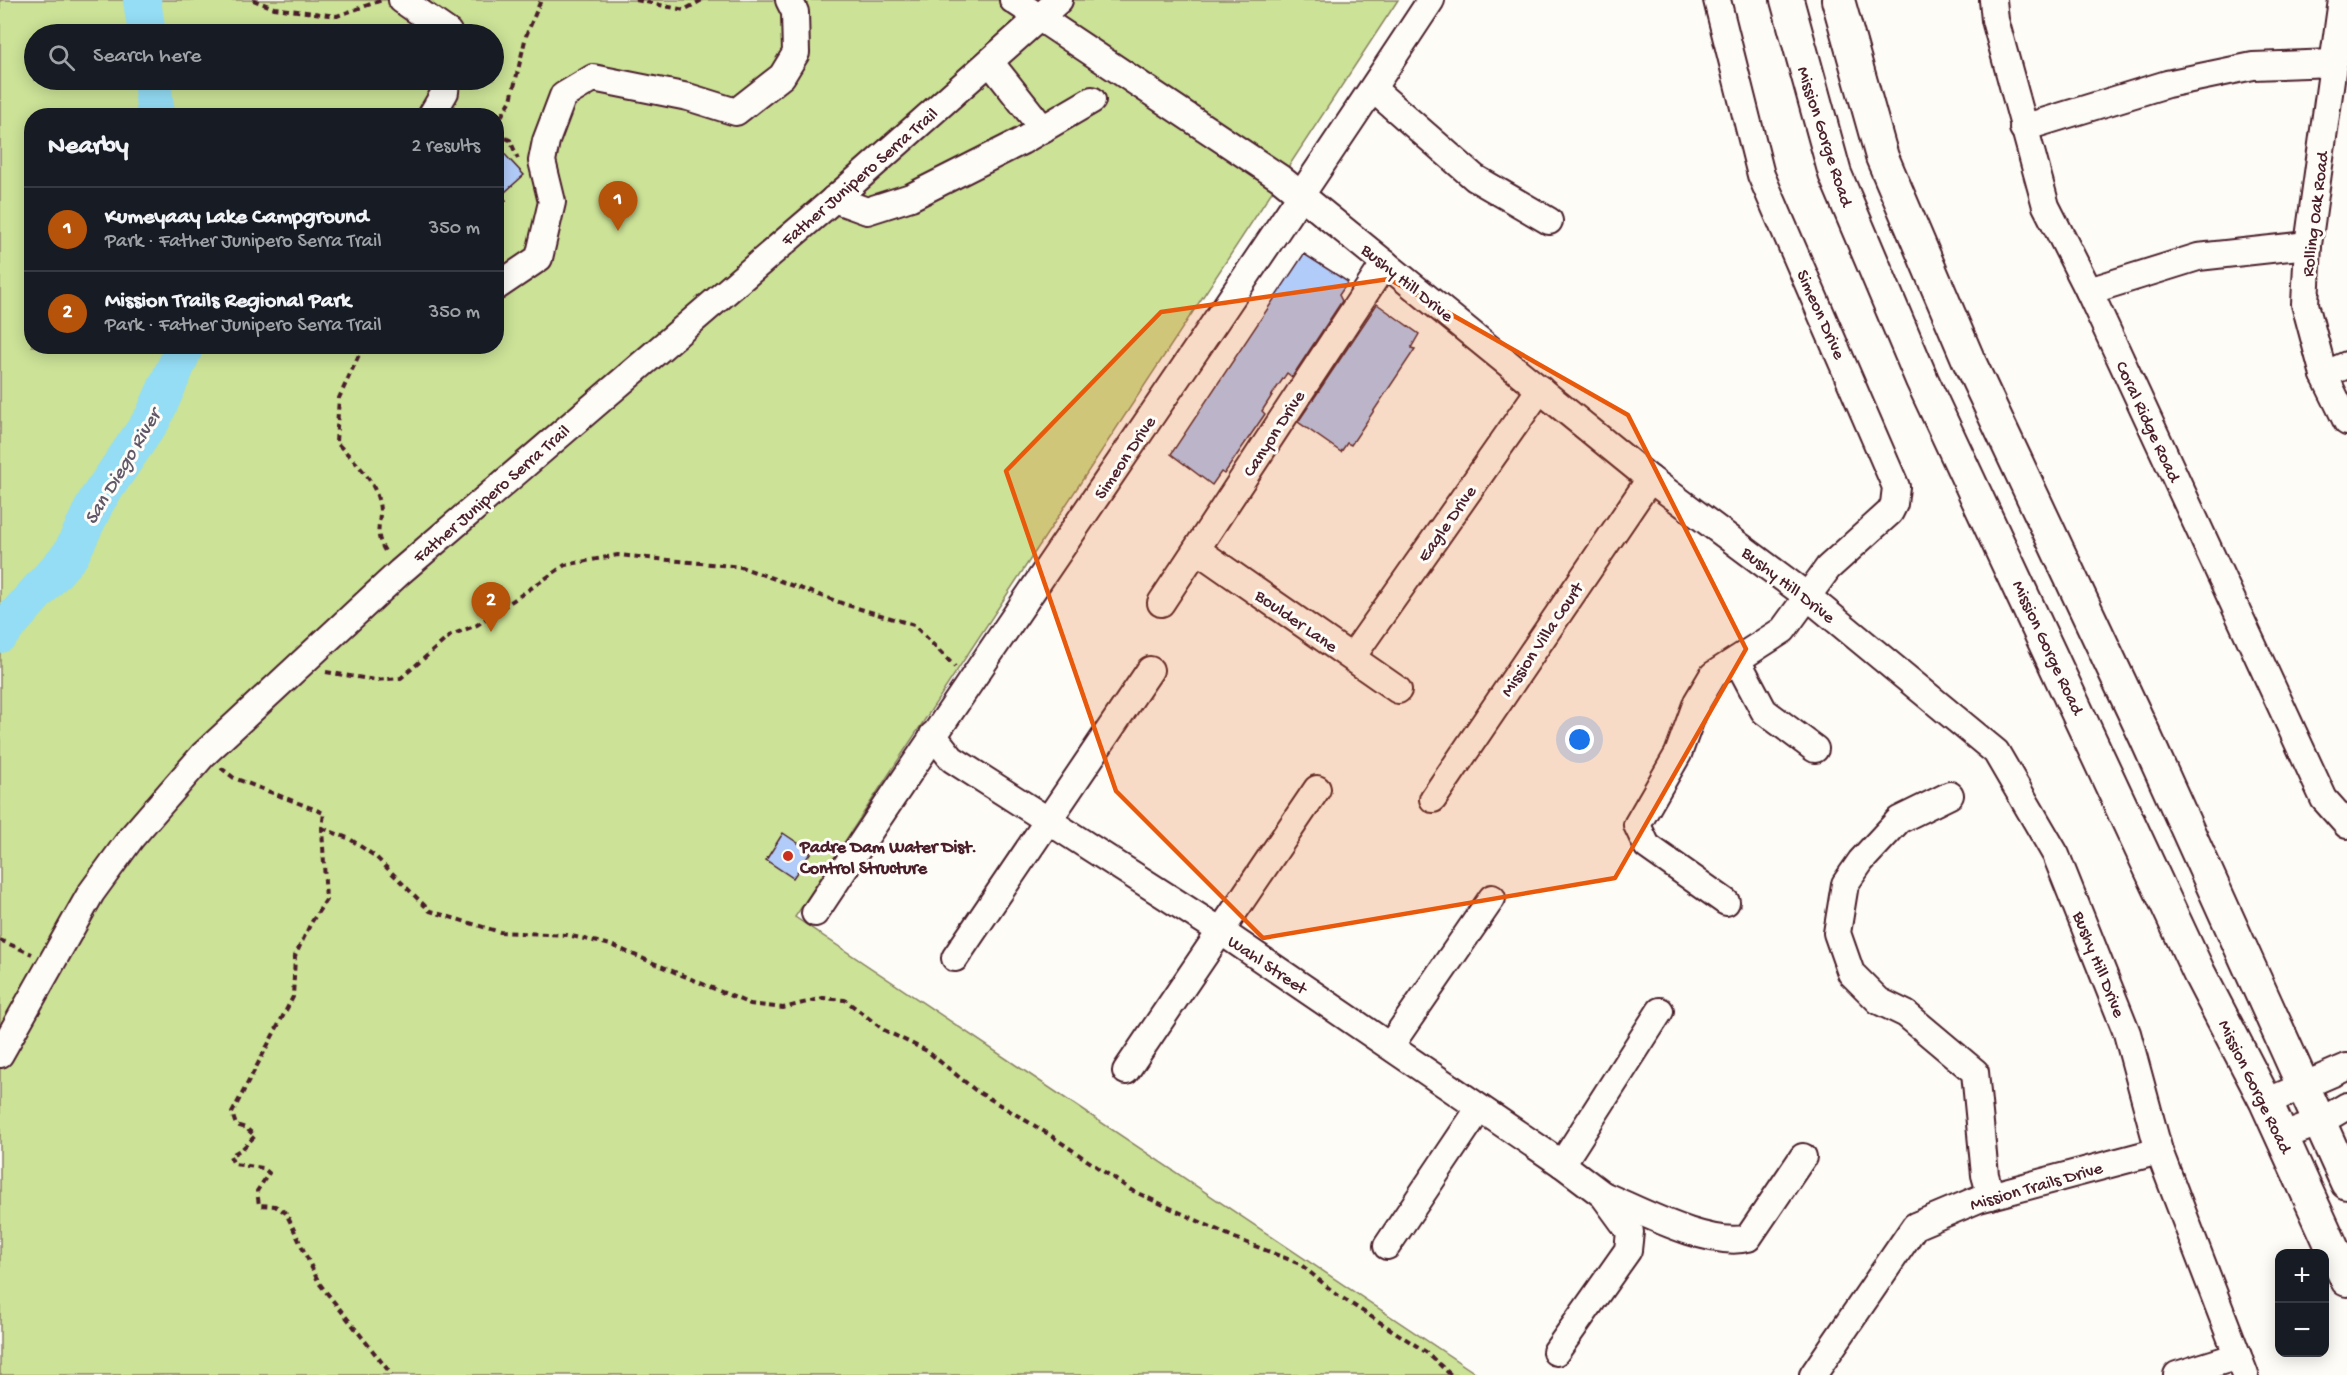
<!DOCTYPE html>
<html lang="en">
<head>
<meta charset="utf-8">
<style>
	body { margin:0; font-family:"Gochi Hand",sans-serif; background:#242831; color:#f1f3f6 }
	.controls { position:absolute; right:18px; bottom:18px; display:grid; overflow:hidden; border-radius:12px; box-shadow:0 3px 15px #0003 }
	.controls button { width:54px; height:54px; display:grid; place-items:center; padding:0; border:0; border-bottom:2px solid #363941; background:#171b24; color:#f1f3f6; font:30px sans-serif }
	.you { position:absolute; left:1580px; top:740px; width:21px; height:21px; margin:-15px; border:4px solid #fff; border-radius:50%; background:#1a73e8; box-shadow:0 0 0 9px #1a73e833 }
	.badge { display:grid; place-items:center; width:39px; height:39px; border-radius:50%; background:#b45309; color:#fff; font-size:20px; font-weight:700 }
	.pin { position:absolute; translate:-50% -50px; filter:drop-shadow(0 2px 3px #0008) }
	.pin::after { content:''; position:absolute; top:32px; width:21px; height:18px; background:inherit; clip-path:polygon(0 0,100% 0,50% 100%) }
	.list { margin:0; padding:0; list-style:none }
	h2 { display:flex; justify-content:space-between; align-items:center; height:78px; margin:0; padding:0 24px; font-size:26px }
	h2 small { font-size:20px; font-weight:400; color:#9ea1a6 }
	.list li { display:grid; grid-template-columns:39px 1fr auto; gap:18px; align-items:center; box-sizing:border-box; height:84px; padding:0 24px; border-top:2px solid #363941 }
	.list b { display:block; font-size:22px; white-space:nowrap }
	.list p { margin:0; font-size:20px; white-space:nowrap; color:#9ea1a6 }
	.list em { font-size:20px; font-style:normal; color:#9ea1a6 }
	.icon { flex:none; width:33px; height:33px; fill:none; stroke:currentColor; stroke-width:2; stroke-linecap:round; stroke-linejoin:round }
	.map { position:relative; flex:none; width:2347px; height:1375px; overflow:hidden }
	.search { position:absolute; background:#171b24; box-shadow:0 3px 15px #0003; left:24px; top:24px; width:480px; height:66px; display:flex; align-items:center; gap:15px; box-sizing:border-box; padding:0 21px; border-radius:33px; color:#9ea1a6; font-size:22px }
	.panel { position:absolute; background:#171b24; box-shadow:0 3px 15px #0003; left:24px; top:108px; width:480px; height:246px; border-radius:24px }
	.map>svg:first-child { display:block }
</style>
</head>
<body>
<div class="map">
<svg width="2347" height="1375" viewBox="0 0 2347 1375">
	<rect width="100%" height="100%" fill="#fdfcf7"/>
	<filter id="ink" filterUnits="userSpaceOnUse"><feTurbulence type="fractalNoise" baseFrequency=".0167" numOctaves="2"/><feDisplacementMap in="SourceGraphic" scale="12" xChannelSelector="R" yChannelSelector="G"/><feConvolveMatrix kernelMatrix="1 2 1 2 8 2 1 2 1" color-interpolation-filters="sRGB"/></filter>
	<g filter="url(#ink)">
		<path fill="#cbe297" stroke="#8a8061" stroke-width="1.5" fill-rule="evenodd" d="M0,0H1398L795,917L1478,1375H0ZM34,34H494V80H34ZM32,116H496V346H32Z"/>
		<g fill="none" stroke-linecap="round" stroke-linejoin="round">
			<g stroke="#94ddf5" stroke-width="38">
				<polyline points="142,0 147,34"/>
				<polyline points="152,80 156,116"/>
				<polyline points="0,634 71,554 97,500 153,418 185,346"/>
			</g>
		</g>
		<g fill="#b2ccf9" stroke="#4a1f2b" stroke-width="1.5">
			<polygon points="496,145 524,175 496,200"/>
			<polygon points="1304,254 1348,282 1339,295 1342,301 1292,377 1287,373 1276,389 1262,411 1265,414 1224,474 1221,472 1212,485 1171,454"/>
			<polygon points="1377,304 1419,334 1411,348 1415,349 1351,445 1347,443 1341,452 1298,422"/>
			<polygon points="783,833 811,852 793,878 766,860"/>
		</g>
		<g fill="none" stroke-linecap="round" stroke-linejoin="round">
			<defs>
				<g id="minor">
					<polyline points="402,0 448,32 448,34"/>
					<polyline points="1013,0 1280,178 1650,479 1807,596 1996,752 2056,855 2127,1033 2159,1151 2245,1375"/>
					<polyline points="1717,0 1761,175 1896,487 1894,504 1890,512 1828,568 1783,630 1713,675 1697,702 1678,754 1637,825 1647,846 1726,902"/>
					<polyline points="1993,0 1995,20 2046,206 2089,291 2324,799 2347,825"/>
					<polyline points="2342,0 2308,245 2305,304 2324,375 2347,422"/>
					<polyline points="990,62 1043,129"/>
					<polyline points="1373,89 1475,178 1549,221"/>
					<polyline points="431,116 445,92 446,80"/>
					<polyline points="2023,128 2167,84 2253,66 2334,63"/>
					<polyline points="834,199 867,211 911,197 1022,141 1092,100"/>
					<polyline points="496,287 539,258 552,202 542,161 546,141 563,96 593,78 688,97 736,112 782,76 796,53 795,12 789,0"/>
					<polyline points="2089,291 2198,257 2308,245"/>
					<polyline points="2324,375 2347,365"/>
					<polyline points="1197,550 1398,690"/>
					<polyline points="1161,603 1385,263"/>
					<polyline points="1352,657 1540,389"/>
					<polyline points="1737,660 1764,711 1815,749"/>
					<polyline points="933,735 952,759 1222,932 1562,1164 1603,1195 1630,1232 1628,1250 1556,1352"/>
					<polyline points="1950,795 1899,820 1861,861 1845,884 1837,933 1851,973 1879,1001 1906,1014 1975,1072 1985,1175 1991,1196"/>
					<polyline points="1433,799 1650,479"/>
					<path d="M815,913C1018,607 1229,307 1431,0"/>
					<polyline points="955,958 1150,670"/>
					<polyline points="1390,1046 1492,898"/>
					<polyline points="0,1054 91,893 131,838 203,755 400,572 846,189 1059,0"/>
					<polyline points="1126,1071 1317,789"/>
					<polyline points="2266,1102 2347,1067"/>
					<polyline points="2281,1137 2318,1123 2347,1106"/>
					<polyline points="1562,1164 1660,1011"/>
					<path d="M1603,1195C1641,1211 1709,1248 1748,1238L1803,1157"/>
					<polyline points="1387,1246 1479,1109"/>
					<polyline points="1813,1375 1915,1226 1979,1199 2159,1151"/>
					<polyline points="2177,1375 2238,1356"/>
				</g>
				<g id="major">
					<polyline points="1787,0 1835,174 1922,380 2199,973 2266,1102 2347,1280"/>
					<polyline points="1838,0 1882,157 1968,359 2146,738 2347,1183"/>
				</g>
			</defs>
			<use href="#minor" stroke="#4a1f2b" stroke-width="30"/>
			<use href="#major" stroke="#4a1f2b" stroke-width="36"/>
			<g stroke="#4a1f2b" stroke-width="4" stroke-dasharray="6 4.5" stroke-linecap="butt">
				<polyline points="253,0 274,8 337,16 382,0"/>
				<polyline points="636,0 684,10 702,0"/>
				<polyline points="496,125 511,100 526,36 541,0"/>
				<polyline points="496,134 510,140 518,159"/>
				<polyline points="496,207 506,199"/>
				<path d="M363,346L339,398L336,442C352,459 372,476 378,499C385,522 370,530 387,554"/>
				<polyline points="326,672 375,680 401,678 451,635 477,625 565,565 618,555 741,567 847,605 914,625 955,667"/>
				<polyline points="221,768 234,778 324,813 322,828 326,900 311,923 295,956 293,997 232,1113 236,1125 246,1128 255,1136 242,1149 230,1156 234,1164 263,1168 269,1173 257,1191 259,1205 275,1206 286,1213 319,1283 392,1375"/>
				<polyline points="322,828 350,839 376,857 430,911 500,932 567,935 611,945 750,1004 783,1008 823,998 845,1000 884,1030 927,1051 975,1090 1050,1135 1131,1190 1235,1238 1300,1264 1336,1294 1426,1352 1451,1375"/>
				<polyline points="0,940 32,954"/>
			</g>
			<use href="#minor" stroke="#fdfcf7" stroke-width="26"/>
			<use href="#major" stroke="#fdfcf7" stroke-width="32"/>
		</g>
	</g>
	<path fill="#e8590c" fill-opacity="0.2" stroke="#e8590c" stroke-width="4.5" stroke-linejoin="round" d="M1389,279L1628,415L1746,649L1615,878L1263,938L1116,791L1006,471L1161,312Z"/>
	<circle fill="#c8321e" stroke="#fdfcf7" stroke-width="2" cx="788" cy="856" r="6"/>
	<g text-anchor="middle" stroke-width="6" stroke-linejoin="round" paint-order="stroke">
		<g font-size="18" fill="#4a1f2b" stroke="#fdfcf7">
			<text transform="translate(1826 136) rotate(72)" y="6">Mission Gorge Road</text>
			<text transform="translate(859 176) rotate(-41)" y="6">Father Junipero Serra Trail</text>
			<text transform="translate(2314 214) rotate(-83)" y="6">Rolling Oak Road</text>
			<text transform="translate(1408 282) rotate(39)" y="6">Bushy Hill Drive</text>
			<text transform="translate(1822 314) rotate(66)" y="6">Simeon Drive</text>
			<text transform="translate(2149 421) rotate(65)" y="6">Coral Ridge Road</text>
			<text transform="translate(1273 433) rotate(-57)" y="6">Canyon Drive</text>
			<text transform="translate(1124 457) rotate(-56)" y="6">Simeon Drive</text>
			<text transform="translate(491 493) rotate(-41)" y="6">Father Junipero Serra Trail</text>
			<text transform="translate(1446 523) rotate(-55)" y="6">Eagle Drive</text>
			<text transform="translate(1789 584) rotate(38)" y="6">Bushy Hill Drive</text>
			<text transform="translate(1297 620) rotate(35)" y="6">Boulder Lane</text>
			<text transform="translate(1541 639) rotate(-56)" y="6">Mission Villa Court</text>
			<text transform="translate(2049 647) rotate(65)" y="6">Mission Gorge Road</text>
			<text transform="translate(1268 964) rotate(34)" y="6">Wahl Street</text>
			<text transform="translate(2100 964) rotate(68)" y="6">Bushy Hill Drive</text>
			<text transform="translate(2256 1086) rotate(64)" y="6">Mission Gorge Road</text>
			<text transform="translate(2036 1185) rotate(-16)" y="6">Mission Trails Drive</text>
		</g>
		<g font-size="18" font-weight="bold" fill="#4a1f2b" stroke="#fdfcf7" text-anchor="start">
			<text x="800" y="852">Padre Dam Water Dist.<tspan x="800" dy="21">Control Structure</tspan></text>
		</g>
		<g font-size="20" font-style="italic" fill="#605868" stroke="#fdfcf7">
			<text transform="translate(121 466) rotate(-59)" y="7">San Diego River</text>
		</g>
	</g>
</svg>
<div class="controls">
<button>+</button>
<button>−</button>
</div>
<div class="you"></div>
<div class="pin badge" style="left:618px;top:231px">1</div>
<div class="pin badge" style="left:491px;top:632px">2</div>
<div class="search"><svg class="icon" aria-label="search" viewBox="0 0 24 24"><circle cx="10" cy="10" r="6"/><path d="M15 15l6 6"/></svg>Search here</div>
<section class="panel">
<h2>Nearby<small>2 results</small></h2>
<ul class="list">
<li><span class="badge">1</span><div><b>Kumeyaay Lake Campground</b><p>Park · Father Junipero Serra Trail</p></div><em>350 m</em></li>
<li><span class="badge">2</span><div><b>Mission Trails Regional Park</b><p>Park · Father Junipero Serra Trail</p></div><em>350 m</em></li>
</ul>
</section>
</div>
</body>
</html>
